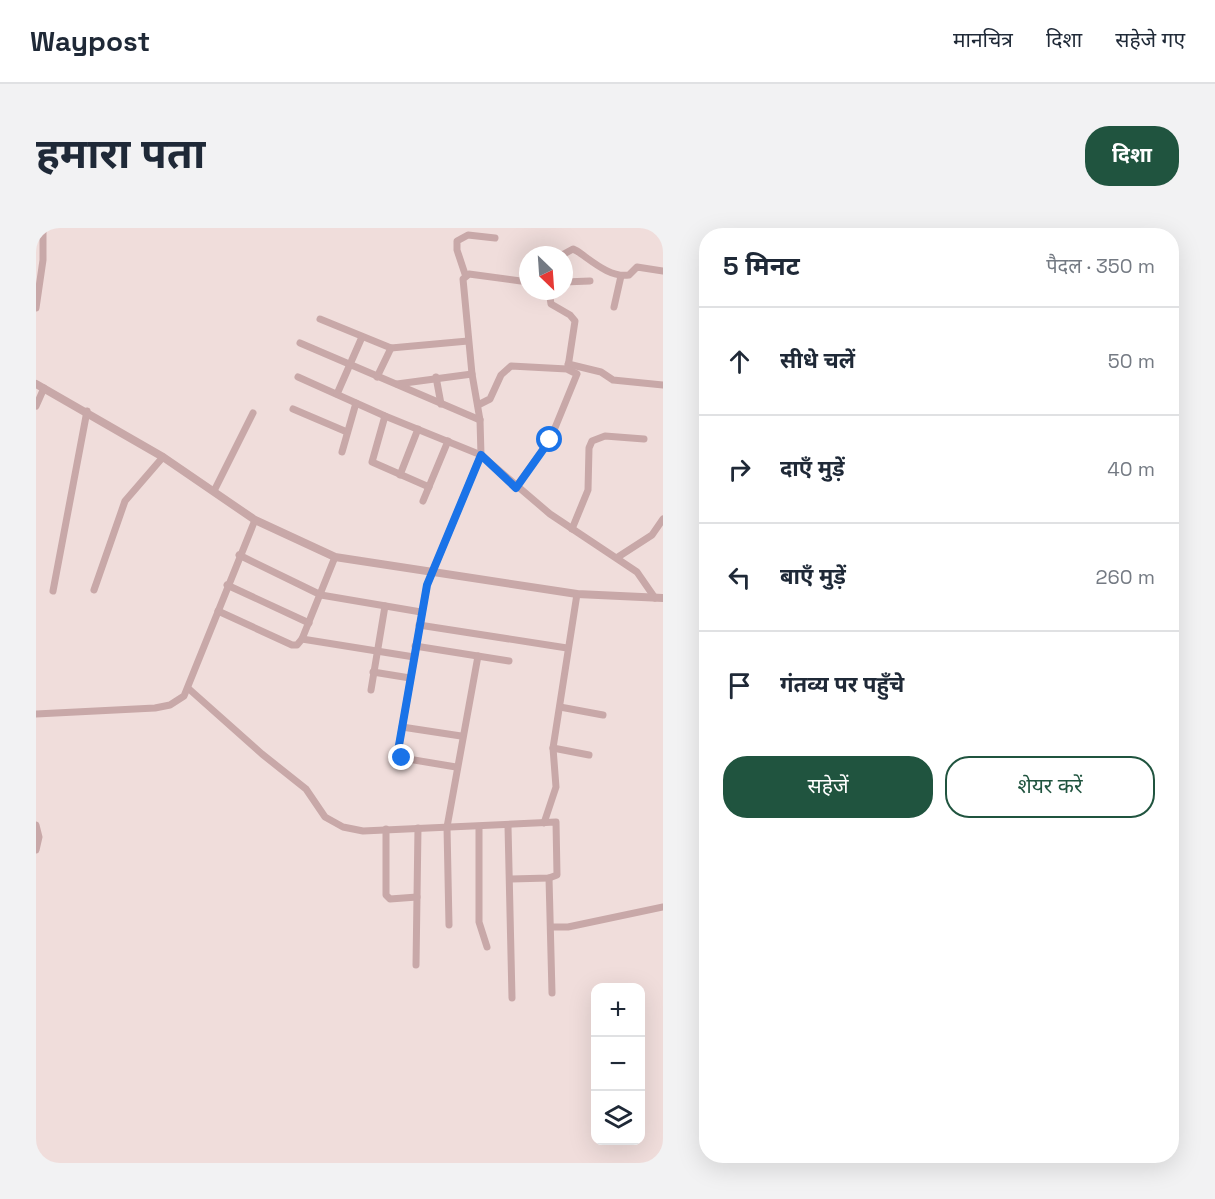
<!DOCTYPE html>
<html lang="hi">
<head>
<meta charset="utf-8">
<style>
	body { margin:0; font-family:"Space Grotesk","Noto Sans Devanagari",sans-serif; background:#f2f2f3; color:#1f2937 }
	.controls { position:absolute; right:18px; bottom:18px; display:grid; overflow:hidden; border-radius:12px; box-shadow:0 6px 24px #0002 }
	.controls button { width:54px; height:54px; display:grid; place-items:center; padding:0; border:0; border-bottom:2px solid #e0e1e3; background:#fff; color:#1f2937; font:30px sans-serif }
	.compass { position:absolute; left:483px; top:18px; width:54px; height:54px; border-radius:50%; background:#fff; box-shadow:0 6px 24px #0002; rotate:155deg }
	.stop { position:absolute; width:18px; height:18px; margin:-14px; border:4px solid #1a73e8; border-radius:50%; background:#fff }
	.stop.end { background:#1a73e8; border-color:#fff; box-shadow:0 2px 6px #0008 }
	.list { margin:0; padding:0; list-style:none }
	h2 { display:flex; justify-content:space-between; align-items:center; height:78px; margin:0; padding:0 24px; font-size:26px }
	h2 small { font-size:20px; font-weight:400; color:#747a83 }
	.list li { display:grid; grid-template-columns:39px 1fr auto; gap:18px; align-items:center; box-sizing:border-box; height:108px; padding:0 24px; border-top:2px solid #e0e1e3 }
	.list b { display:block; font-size:22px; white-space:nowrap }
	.list em { font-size:20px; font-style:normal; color:#747a83 }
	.actions { display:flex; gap:12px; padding:18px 24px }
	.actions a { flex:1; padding:14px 0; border:2px solid #20543f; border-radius:24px; text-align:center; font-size:21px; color:#20543f }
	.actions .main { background:#20543f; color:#fff }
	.icon { flex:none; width:33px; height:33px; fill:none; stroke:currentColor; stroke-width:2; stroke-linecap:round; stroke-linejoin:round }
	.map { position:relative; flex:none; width:627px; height:935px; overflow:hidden; border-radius:24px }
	header { display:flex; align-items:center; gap:36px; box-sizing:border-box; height:84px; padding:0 30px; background:#fff; border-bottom:2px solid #e0e1e3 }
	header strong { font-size:28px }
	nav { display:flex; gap:33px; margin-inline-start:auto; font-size:21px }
	.intro { display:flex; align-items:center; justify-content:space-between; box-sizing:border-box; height:144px; padding:0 36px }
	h1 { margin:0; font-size:42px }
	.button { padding:15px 27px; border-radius:24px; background:#20543f; color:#fff; font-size:21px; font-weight:700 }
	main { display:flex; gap:36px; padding:0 36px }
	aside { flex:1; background:#fff; border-radius:24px; box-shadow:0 6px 24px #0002 }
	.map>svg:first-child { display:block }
</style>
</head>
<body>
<header>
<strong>Waypost</strong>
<nav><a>मानचित्र</a><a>दिशा</a><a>सहेजे गए</a></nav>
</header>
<div class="intro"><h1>हमारा पता</h1><a class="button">दिशा</a></div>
<main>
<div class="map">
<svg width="627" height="935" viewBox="0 0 627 935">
	<rect width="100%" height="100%" fill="#f0dddb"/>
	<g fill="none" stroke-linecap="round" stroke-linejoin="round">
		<g stroke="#c8a8a8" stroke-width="7">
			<path d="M526,27L537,21L541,23C556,33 574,50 593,47L601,39L627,43"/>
			<polyline points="429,46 421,22 421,13 432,7 459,10"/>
			<polyline points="528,54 554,53"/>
			<polyline points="513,63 515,76 534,87 539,93 532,139"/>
			<polyline points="578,79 585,48"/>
			<polyline points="0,80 7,32 7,0"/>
			<polyline points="284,91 355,120 432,113"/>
			<polyline points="264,115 444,192"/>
			<polyline points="532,136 565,144 577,152 627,157"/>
			<polyline points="262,149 349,188 445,227 514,286 601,344 619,370"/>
			<polyline points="341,149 355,120"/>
			<polyline points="400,149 405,176"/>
			<polyline points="361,156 436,146"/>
			<polyline points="301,166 326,109"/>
			<polyline points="442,177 454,171 465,147 475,138 531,141 541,146 514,212 480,259"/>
			<polyline points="0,178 8,160"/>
			<polyline points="257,181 311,204"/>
			<polyline points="349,188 336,234 393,259"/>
			<polyline points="306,224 320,175"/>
			<polyline points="364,247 382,201"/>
			<polyline points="178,263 217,185"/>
			<polyline points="387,273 412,213"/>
			<polyline points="536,301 552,262 553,220 556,213 569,208 608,211"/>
			<polyline points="203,327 285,367 385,384"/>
			<polyline points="582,329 616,307 627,291"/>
			<polyline points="191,357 273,395"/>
			<polyline points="58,362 89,273 127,229"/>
			<polyline points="17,363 51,183"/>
			<polyline points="182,383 256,417 261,417 266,411 299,329"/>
			<polyline points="383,397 531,420"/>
			<polyline points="266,411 378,429"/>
			<polyline points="379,418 473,433"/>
			<polyline points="337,444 374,450"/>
			<polyline points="153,461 226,526 270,561 289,589 307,599 327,603 520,594 521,647 513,650 475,651"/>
			<polyline points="335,462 349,378"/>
			<polyline points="524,479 567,487"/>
			<polyline points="0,486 119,480 134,477 148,468 219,292"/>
			<polyline points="366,499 425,508"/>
			<polyline points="517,520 553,527"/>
			<polyline points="420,539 366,530 362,523 391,357 445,227 444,192 436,146 427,51 433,46 492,54"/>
			<polyline points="508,595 520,559 517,520 541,366"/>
			<polyline points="0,597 3,609 0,622"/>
			<polyline points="472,598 476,770"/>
			<polyline points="443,599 443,694 451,719"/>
			<polyline points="350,601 350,667 354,671 381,669"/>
			<polyline points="513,650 516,765"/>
			<polyline points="413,697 411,599 442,428"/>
			<polyline points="515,699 532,699 627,679"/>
			<polyline points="380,737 382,600"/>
		</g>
		<polyline stroke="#c8a8a8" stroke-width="8" points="0,156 127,229 219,292 299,329 541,366 627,370"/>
	</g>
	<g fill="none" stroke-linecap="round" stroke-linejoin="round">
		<polyline stroke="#1a73e8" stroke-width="8" points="366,530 362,523 391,357 445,227 480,260 514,212"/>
	</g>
</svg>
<div class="controls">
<button>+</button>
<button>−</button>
<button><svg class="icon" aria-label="layers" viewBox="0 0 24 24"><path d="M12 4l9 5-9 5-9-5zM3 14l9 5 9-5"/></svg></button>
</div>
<svg class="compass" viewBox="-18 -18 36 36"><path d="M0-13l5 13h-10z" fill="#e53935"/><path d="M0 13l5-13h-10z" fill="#747a83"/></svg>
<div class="stop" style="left:514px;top:212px"></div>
<div class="stop end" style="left:366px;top:530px"></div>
</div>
<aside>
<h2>5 मिनट<small>पैदल · 350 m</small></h2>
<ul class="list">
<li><svg class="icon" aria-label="ahead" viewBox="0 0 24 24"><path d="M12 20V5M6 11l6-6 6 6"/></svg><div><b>सीधे चलें</b></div><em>50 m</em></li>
<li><svg class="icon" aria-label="right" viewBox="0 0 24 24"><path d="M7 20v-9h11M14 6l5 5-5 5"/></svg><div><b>दाएँ मुड़ें</b></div><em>40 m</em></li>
<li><svg class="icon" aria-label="left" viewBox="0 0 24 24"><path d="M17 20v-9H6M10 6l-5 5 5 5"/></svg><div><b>बाएँ मुड़ें</b></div><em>260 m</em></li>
<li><svg class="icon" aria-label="arrive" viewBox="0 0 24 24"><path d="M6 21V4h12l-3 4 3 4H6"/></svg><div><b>गंतव्य पर पहुँचे</b></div></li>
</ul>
<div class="actions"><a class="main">सहेजें</a><a>शेयर करें</a></div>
</aside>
</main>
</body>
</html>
